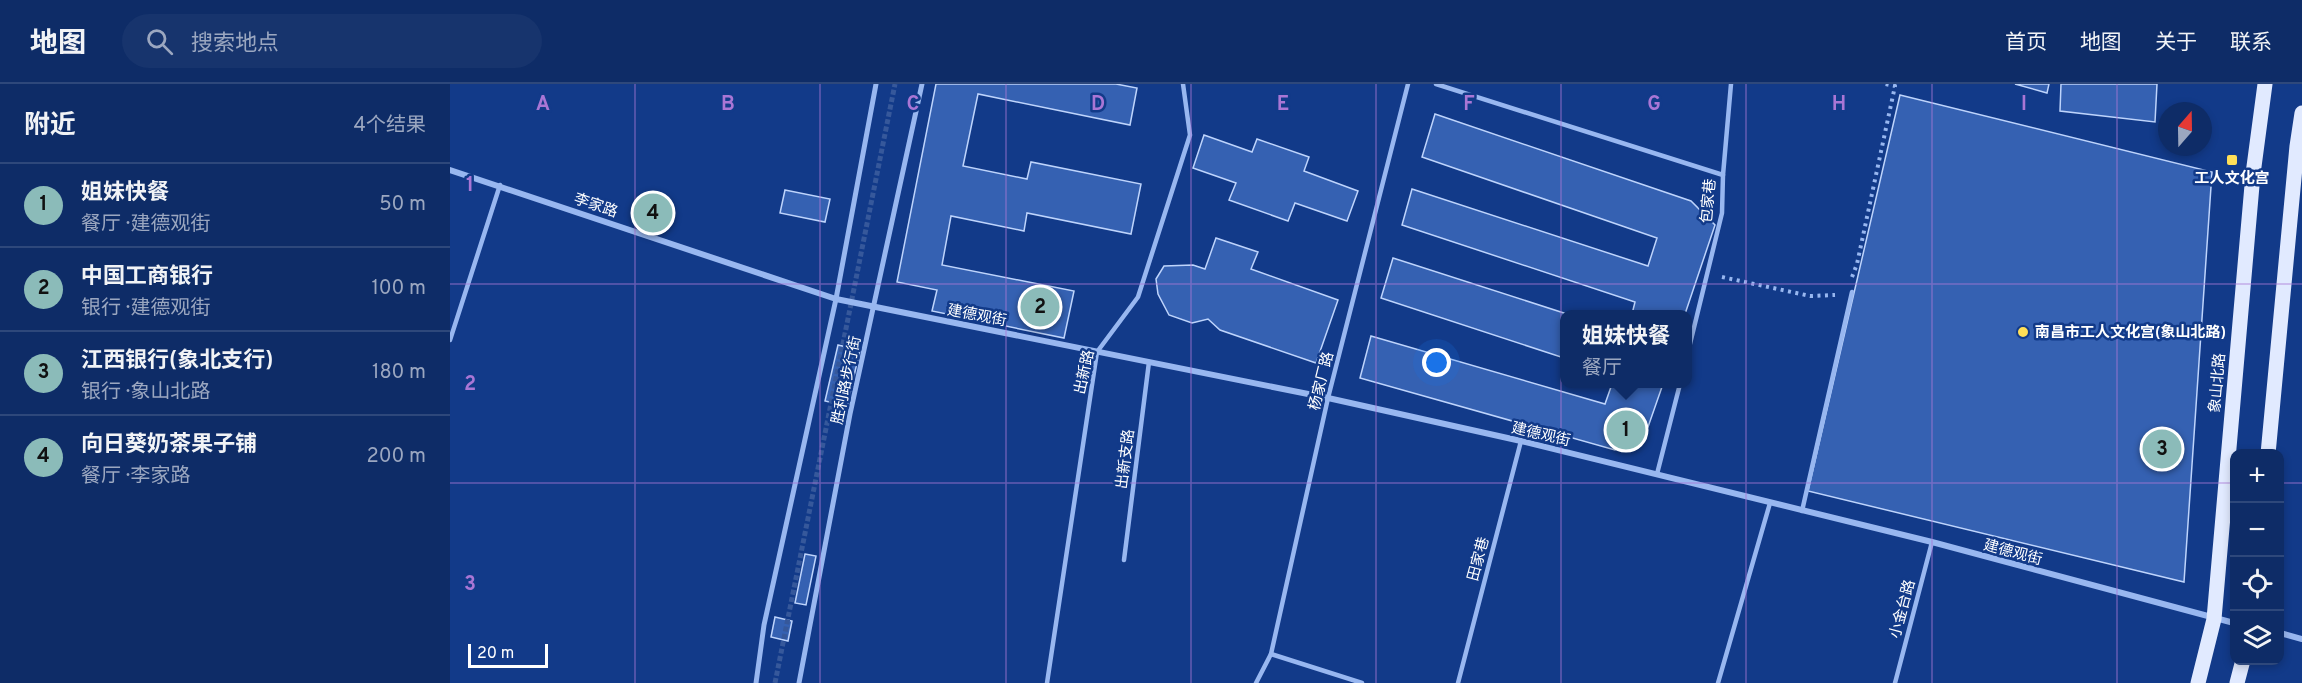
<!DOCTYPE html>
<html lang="zh">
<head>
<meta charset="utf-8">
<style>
	body { margin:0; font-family:Overpass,"Noto Sans SC",sans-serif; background:#17346d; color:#f1f3f6 }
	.controls { position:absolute; right:18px; bottom:18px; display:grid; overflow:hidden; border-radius:12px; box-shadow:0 3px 9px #0003 }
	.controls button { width:54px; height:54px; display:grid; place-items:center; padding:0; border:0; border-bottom:2px solid #2e487b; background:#0e2c67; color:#f1f3f6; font:30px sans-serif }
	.compass { position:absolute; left:1708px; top:18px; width:54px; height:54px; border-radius:50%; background:#0e2c67; box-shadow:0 3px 9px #0003; rotate:20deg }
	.scale { position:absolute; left:18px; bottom:15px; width:80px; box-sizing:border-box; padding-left:6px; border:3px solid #fff; border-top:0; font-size:16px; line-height:21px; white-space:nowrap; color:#fff; -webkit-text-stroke:4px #123a89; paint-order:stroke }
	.you { position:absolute; left:987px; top:279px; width:21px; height:21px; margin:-15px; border:4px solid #fff; border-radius:50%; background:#1a73e8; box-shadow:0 0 0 9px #1a73e833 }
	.badge { display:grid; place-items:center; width:39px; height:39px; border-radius:50%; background:#8bbbb9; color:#111; font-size:20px; font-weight:700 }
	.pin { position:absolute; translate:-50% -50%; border:3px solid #fff; box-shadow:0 2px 6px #0006 }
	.popup { position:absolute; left:1110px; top:226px; width:132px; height:78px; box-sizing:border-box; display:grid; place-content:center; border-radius:12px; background:#0e2c67; filter:drop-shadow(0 2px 4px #0005); font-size:20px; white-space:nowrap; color:#9ba7c0 }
	.popup b { font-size:22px; color:#f1f3f6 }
	.popup::after { content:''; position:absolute; left:50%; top:100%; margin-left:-12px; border:12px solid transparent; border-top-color:#0e2c67 }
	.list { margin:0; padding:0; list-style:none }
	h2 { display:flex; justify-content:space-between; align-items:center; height:78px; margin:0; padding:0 24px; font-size:26px }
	h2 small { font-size:20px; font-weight:400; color:#9ba7c0 }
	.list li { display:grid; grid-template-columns:39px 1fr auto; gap:18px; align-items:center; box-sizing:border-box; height:84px; padding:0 24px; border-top:2px solid #2e487b }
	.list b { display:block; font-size:22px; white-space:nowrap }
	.list p { margin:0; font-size:20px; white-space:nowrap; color:#9ba7c0 }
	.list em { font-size:20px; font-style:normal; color:#9ba7c0 }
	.icon { flex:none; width:33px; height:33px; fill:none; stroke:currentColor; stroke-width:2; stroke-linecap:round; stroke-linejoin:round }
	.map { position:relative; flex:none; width:1852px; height:599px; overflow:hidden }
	header { display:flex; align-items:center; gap:36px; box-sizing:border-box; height:84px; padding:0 30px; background:#0e2c67; border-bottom:2px solid #2e487b }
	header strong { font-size:28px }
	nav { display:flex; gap:33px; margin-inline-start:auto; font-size:21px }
	.search { width:420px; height:54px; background:#17346d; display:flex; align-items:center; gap:15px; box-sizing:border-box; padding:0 21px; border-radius:33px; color:#9ba7c0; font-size:22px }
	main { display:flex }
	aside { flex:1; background:#0e2c67 }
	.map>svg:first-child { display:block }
</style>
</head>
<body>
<header>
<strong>地图</strong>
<div class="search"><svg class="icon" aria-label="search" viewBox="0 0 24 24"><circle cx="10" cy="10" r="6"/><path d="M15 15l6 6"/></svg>搜索地点</div>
<nav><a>首页</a><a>地图</a><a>关于</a><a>联系</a></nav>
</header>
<main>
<aside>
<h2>附近<small>4个结果</small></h2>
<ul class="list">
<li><span class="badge">1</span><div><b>姐妹快餐</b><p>餐厅 · 建德观街</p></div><em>50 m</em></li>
<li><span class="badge">2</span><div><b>中国工商银行</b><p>银行 · 建德观街</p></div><em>100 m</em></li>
<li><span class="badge">3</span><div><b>江西银行(象北支行)</b><p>银行 · 象山北路</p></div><em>180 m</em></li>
<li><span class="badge">4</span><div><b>向日葵奶茶果子铺</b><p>餐厅 · 李家路</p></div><em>200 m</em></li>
</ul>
</aside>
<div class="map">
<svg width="1852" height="599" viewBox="0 0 1852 599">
	<rect width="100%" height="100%" fill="#123a89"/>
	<g fill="#3561b2" stroke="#bed4fc" stroke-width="1.5">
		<polygon points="486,0 666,0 687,4 680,41 528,10 513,82 577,95 581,78 691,100 681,150 577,129 574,147 501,132 492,181 624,207 614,254 482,227 487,206 447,198"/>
		<polygon points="1565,0 1599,0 1597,9"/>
		<polygon points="1611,0 1707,0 1705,38 1610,27"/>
		<polygon points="1450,11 1762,88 1734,498 1358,407"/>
		<polygon points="985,30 1241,117 1265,141 1235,230 1182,230 1185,218 952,141 962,105 1198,182 1207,154 972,73"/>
		<polygon points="754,51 802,68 807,55 859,73 854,87 908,107 897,137 845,119 838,137 779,116 786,99 743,84"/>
		<polygon points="335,106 380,115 375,138 330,129"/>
		<polygon points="766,154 808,168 801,185 888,216 866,279 770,246 758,235 742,239 719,231 708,210 706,195 714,182 743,181 755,185"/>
		<polygon points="943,174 1117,230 1114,230 1114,274 931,214"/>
		<polygon points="921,252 1155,320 1162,300 1213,300 1198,343 1190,357 1165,366 910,294"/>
		<polygon points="388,261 410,266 397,322 375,317"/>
		<polygon points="355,470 366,472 356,521 345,519"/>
		<polygon points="325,533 342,537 338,557 321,553"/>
	</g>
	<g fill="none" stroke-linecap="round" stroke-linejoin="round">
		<polyline stroke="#36589b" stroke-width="5" stroke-dasharray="5 2.5" stroke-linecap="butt" points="325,599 445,0"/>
		<g stroke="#98b7f0" stroke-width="4" stroke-dasharray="3 4.5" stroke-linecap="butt">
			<polyline points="1272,193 1360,212 1385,211"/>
			<polyline points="1402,193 1407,180 1445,2 1435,0"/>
		</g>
		<g stroke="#98b7f0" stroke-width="4.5">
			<polyline points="986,0 1273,91"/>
			<polyline points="0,256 50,101"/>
			<polyline points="1238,268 1272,129 1273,91 1281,0"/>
			<polyline points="1207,390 1230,300"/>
			<polyline points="1352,427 1402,208"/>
			<polyline points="674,476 699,278"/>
			<polyline points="821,570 912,599"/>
			<polyline points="597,599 647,268 688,213 740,51 733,0"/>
			<polyline points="806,599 821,570 878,314 958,0"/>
			<polyline points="1008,599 1071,357"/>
			<polyline points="1268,599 1320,419"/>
			<polyline points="1445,599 1482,458"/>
		</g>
		<g stroke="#98b7f0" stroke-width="5">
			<polyline points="306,599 314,541 386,215 426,0"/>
			<polyline points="349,599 400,330 472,0"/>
		</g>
		<g stroke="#98b7f0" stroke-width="6">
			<polyline points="0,86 386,215 878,314 1071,357 1482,458 1784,539"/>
			<polyline points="1830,549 1852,555"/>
		</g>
		<g stroke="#e1eaff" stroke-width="15">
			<polyline points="1818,370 1847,62 1852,29"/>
			<polyline points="1748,599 1764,535 1803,90 1815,0"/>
			<polyline points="1787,599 1793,576"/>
		</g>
	</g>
	<path fill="none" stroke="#a976d5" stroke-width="1.5" stroke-opacity="0.55" d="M185,0V599M370,0V599M556,0V599M741,0V599M926,0V599M1111,0V599M1296,0V599M1482,0V599M1667,0V599M0,200H1852M0,399H1784M1830,399H1852"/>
	<g fill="#ffdf57" stroke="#123a89" stroke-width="2">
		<rect x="1776" y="70" width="12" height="12" rx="3"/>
		<circle cx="1573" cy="248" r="6"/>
	</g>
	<g text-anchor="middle" stroke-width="5" stroke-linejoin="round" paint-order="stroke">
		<g font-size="15" font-weight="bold" fill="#fff" stroke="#123a89">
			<text x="1782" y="99">工人文化宫</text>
			<text x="1585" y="253" text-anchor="start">南昌市工人文化宫(象山北路)</text>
		</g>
		<g font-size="15" fill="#fff" stroke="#123a89">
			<text transform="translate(1258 117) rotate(-85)" y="5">包家巷</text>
			<text transform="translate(146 121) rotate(19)" y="5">李家路</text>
			<text transform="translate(527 231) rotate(11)" y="5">建德观街</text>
			<text transform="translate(634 288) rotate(-78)" y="5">出新路</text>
			<text transform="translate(396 296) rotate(-78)" y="5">胜利路步行街</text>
			<text transform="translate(871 297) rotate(-76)" y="5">杨家厂路</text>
			<text transform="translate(1767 299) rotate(-85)" y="5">象山北路</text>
			<text transform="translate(1091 350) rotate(13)" y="5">建德观街</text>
			<text transform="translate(675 375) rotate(-83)" y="5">出新支路</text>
			<text transform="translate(1563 468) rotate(15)" y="5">建德观街</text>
			<text transform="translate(1028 475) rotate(-75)" y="5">田家巷</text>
			<text transform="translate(1452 525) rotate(-75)" y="5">小金台路</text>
		</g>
	</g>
	<g font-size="20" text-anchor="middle" font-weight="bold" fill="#a976d5" stroke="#123a89" stroke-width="5" stroke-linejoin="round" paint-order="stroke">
		<text x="93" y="26">A</text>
		<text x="278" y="26">B</text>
		<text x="463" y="26">C</text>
		<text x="648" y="26">D</text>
		<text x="833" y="26">E</text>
		<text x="1019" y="26">F</text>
		<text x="1204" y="26">G</text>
		<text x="1389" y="26">H</text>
		<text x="1574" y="26">I</text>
		<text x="20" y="107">1</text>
		<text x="20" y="306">2</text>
		<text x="20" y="506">3</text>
	</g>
</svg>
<div class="controls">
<button>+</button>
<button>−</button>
<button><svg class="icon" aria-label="locate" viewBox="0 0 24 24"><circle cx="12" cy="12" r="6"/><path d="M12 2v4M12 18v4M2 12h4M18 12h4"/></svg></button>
<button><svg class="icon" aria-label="layers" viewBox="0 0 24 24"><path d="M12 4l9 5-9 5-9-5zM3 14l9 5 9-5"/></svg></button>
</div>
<svg class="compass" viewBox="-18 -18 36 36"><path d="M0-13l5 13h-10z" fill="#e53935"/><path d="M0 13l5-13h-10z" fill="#9ba7c0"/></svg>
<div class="scale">20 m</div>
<div class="you"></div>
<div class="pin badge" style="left:1176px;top:346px">1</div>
<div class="popup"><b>姐妹快餐</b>餐厅</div>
<div class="pin badge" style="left:590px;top:223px">2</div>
<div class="pin badge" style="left:1712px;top:365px">3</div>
<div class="pin badge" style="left:203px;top:129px">4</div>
</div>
</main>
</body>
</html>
